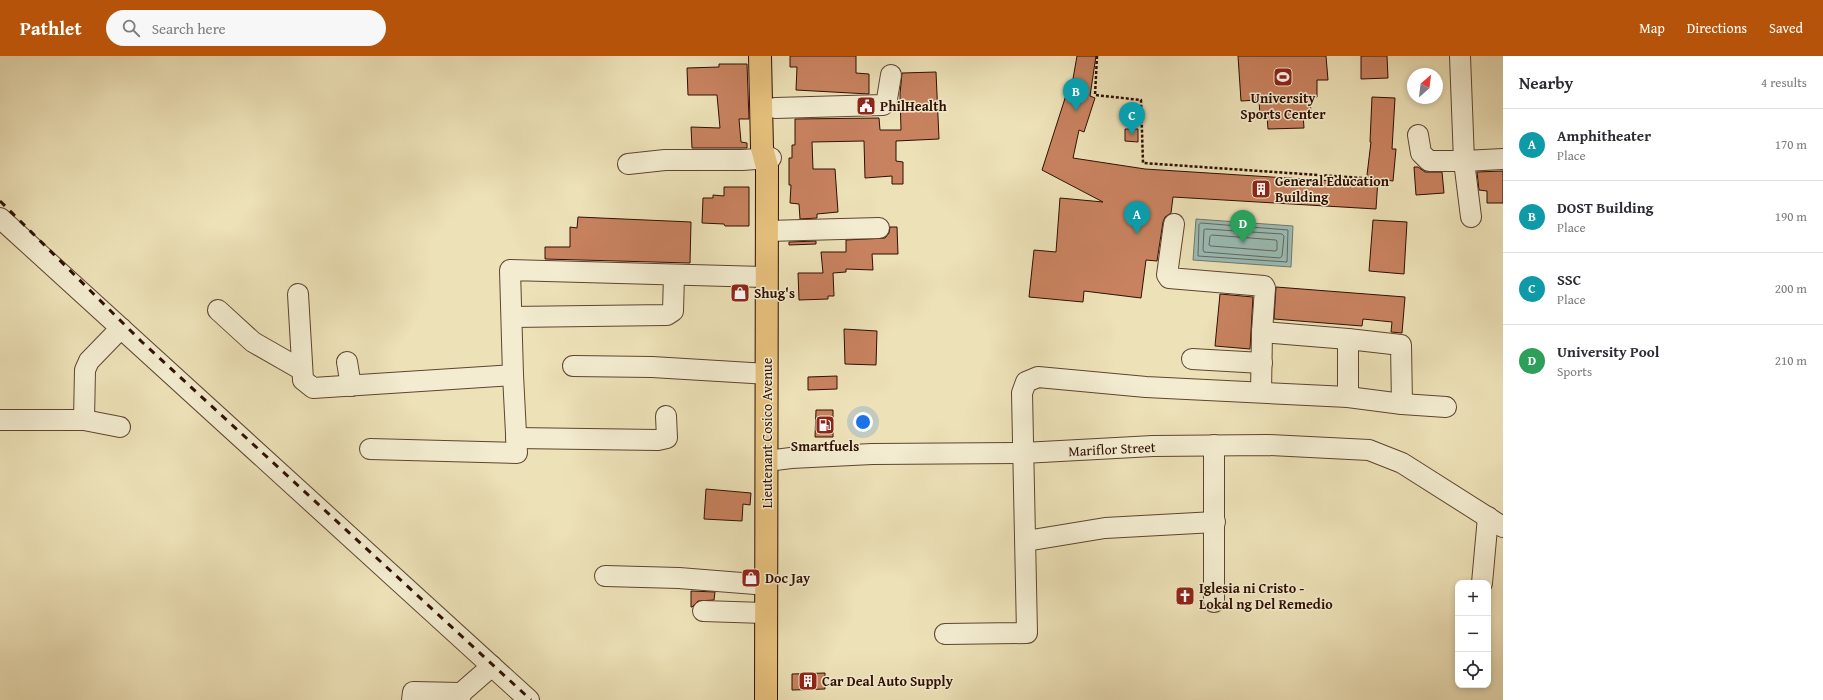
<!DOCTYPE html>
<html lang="en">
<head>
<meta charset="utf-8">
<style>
	body { margin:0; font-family:"Gentium Book Plus",serif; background:#f7f7f7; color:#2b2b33 }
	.controls { position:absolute; right:12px; bottom:12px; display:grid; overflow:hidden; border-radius:8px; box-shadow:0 2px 6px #0003 }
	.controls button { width:36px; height:36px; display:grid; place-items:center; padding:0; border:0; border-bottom:1px solid #e1e1e2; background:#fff; color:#2b2b33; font:20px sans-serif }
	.compass { position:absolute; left:1407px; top:12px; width:36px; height:36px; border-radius:50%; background:#fff; box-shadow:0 2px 6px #0003; rotate:28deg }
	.you { position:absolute; left:863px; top:366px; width:14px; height:14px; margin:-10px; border:3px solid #fff; border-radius:50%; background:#1a73e8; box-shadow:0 0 0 6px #1a73e833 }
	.badge { display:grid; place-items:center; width:26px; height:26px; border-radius:50%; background:#b45309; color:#fff; font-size:13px; font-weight:700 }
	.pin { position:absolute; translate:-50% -33px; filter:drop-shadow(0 1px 2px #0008) }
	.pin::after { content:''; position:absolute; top:21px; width:14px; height:12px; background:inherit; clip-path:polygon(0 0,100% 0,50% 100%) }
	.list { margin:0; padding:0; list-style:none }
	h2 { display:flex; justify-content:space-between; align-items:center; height:52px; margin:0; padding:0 16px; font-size:17px }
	h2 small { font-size:13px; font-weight:400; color:#7c7c81 }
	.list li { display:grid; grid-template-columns:26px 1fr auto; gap:12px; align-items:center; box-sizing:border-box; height:72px; padding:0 16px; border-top:1px solid #e1e1e2 }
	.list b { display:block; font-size:15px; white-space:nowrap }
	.list p { margin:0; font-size:13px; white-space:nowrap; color:#7c7c81 }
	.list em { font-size:13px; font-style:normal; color:#7c7c81 }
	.icon { flex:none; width:22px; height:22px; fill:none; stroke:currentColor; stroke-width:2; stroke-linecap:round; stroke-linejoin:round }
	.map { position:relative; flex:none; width:1503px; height:644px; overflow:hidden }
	header { display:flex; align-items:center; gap:24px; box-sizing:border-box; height:56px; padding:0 20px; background:#b45309; color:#fff }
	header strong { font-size:19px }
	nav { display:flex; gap:22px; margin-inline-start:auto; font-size:14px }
	.search { width:280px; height:36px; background:#f7f7f7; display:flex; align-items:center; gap:10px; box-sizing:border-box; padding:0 14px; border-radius:22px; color:#7c7c81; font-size:15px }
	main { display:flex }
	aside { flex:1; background:#fff }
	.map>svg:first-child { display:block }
</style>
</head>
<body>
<header>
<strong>Pathlet</strong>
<div class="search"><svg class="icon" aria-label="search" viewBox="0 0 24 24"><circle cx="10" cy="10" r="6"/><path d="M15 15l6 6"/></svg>Search here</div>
<nav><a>Map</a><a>Directions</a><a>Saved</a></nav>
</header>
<main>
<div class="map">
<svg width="1503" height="644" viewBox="0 0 1503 644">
	<rect width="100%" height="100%" fill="#ede1b7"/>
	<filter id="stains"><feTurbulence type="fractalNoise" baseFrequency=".005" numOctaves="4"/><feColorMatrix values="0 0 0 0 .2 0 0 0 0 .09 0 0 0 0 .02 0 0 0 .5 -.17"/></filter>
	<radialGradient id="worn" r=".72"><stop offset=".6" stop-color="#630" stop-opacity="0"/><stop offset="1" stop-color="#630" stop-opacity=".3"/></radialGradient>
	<polygon fill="#9abcb5" stroke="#70776d" points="1196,163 1293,170 1291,211 1193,204"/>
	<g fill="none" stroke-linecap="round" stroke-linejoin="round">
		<g stroke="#65665c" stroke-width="1">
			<polygon points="1201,167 1288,174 1287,206 1198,200 1199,169"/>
			<polygon points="1206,173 1282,178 1284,180 1282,200 1280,202 1204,196 1203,194 1204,174"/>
			<polygon points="1212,179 1276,184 1277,185 1277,194 1275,195 1211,190 1209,189 1210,181"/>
		</g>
	</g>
	<g fill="#c8825f" stroke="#300f02">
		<polygon points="790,0 856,0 856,17 869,18 869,38 796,34 797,11 790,11"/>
		<polygon points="1077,0 1096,0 1090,40 1095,42 1084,76 1079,74 1073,102 1145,113 1366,127 1371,86 1370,86 1372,41 1395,42 1392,93 1396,93 1393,125 1378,123 1376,153 1173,141 1171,157 1165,161 1163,166 1157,205 1146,204 1141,242 1084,235 1083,246 1029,241 1034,194 1056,196 1060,142 1103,146 1042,114 1068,33 1071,34"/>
		<polygon points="1238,0 1326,0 1328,24 1317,24 1317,41 1310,42 1311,58 1303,58 1304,72 1268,73 1267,60 1260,60 1259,44 1241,45"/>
		<polygon points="1361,0 1387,0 1388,22 1361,23"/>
		<polygon points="719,8 747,8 749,63 739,63 741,86 747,87 747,92 692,92 691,71 720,72 717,39 688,39 687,12 719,11"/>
		<polygon points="936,16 939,83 896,85 896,105 903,106 903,128 892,128 892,120 865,122 864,85 812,86 813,113 835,113 838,156 817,158 817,162 800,163 799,148 790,147 791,129 789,129 789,102 792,102 792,89 795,89 795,63 879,62 880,74 901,74 900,38 902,17"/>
		<polygon points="1125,73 1138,73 1138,86 1125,85"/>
		<polygon points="1414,111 1418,111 1425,116 1442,116 1444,137 1416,139"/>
		<polygon points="1503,115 1503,147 1487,147 1487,135 1479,134 1477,116"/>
		<polygon points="724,131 749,131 749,170 725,170 724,168 702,167 703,142 713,142 713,139 724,140"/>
		<polygon points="578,161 691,166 690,207 545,203 545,191 570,191 570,171 577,172"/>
		<polygon points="1373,164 1407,166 1404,218 1369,215"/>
		<polygon points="890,171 897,171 898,198 872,198 873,214 846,213 846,216 833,217 834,240 828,240 828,243 799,244 798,217 823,217 821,196 846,196 846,184 885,182 889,177"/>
		<polygon points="816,185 816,188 789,189 789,186"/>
		<polygon points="1276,231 1405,241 1402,277 1391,276 1392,266 1363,263 1362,270 1274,263"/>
		<polygon points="1220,238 1253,241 1250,293 1215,290"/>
		<polygon points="844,273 877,275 876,309 845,308"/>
		<polygon points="837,320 837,333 808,334 808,321"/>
		<polygon points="816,354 833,354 833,381 815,381"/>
		<polygon points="706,433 751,437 750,449 743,448 742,465 704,463"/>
		<polygon points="691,535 715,536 714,544 698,545 692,551 691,551"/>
		<polygon points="825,617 825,633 792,634 792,618"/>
	</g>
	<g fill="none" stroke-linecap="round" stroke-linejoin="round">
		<defs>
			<g id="minor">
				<polyline points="1460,0 1464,105 1471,161"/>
				<polyline points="775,52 883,49 887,43 891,19"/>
				<polyline points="1418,79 1421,97 1429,105 1464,105 1503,103"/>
				<polyline points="628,108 665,104 742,104 771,102"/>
				<polyline points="0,162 529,644"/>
				<polyline points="1174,168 1167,219 1169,222 1264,230 1265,232 1262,276 1261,336"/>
				<polyline points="767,175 879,172"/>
				<polyline points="298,238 303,324 313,332 513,319"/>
				<polyline points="218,254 253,286 302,314"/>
				<polyline points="512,261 667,259 673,255 674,219"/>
				<polyline points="1262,276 1348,283 1401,289 1402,348"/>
				<polyline points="1192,303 1262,307"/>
				<polyline points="347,306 351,330"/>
				<polyline points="573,310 652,311 767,318"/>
				<polyline points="1348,341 1348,283"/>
				<polyline points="0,364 84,364 85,314 89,305 121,272"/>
				<polyline points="84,364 120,371"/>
				<polyline points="516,382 658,384 667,382 666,360"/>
				<polyline points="370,393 517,397 513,319 510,214 767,221"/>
				<polyline points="767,405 791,402 872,398 1023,397 1153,390 1268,389 1369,394 1402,407 1503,471"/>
				<polyline points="1026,485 1105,472 1215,466"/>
				<polyline points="605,520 679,522 767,529"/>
				<polyline points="1482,527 1488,461"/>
				<polyline points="1214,546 1214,389"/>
				<polyline points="703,555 767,557"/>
				<polyline points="945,578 1027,577 1022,337 1026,326 1038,321 1146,331 1348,341 1402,348 1446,351"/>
				<polyline points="412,644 413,636 461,637"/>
				<polyline points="460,644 461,637 492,610"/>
			</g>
			<polyline id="major" points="760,0 762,92 767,111 766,644"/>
		</defs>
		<use href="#minor" stroke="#5f442f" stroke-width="22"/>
		<use href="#major" stroke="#300f02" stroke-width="24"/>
		<polyline stroke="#300f02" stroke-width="2.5" stroke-dasharray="3 2" stroke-linecap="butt" points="1097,0 1095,39 1141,44 1143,107 1362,122"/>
		<use href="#minor" stroke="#f3ecd0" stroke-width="20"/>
		<use href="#major" stroke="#e6c07c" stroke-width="22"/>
		<polyline stroke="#300f02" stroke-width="3" stroke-dasharray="7 7" stroke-linecap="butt" points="0,145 142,286 531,644"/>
	</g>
	<defs>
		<symbol id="stadium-square" viewBox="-11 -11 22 22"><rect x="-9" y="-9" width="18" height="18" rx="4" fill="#8f2418" stroke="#f3ecd0"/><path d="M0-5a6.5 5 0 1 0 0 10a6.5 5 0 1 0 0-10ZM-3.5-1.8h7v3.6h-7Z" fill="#fff"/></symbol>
		<symbol id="civic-square" viewBox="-11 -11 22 22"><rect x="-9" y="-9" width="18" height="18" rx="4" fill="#8f2418" stroke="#f3ecd0"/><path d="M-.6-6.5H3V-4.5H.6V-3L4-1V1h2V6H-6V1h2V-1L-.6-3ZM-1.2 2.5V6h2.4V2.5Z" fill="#fff"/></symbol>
		<symbol id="building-square" viewBox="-11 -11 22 22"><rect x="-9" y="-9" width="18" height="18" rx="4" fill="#8f2418" stroke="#f3ecd0"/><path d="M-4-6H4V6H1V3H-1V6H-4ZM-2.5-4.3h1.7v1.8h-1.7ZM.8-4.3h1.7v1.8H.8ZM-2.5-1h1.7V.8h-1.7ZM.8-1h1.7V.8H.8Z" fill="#fff"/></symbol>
		<symbol id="shop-square" viewBox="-11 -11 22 22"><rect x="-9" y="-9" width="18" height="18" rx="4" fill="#8f2418" stroke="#f3ecd0"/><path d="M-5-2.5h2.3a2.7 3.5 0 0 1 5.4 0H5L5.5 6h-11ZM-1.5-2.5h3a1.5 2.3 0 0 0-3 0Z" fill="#fff"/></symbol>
		<symbol id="fuel-square" viewBox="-11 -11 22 22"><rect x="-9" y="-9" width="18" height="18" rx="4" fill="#8f2418" stroke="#f3ecd0"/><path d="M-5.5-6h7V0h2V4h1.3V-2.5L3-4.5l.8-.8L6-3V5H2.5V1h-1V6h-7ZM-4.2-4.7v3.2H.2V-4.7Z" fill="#fff"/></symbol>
		<symbol id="church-square" viewBox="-11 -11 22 22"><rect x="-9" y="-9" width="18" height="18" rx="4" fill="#8f2418" stroke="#f3ecd0"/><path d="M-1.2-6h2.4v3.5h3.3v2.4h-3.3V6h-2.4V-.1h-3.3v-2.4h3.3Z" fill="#fff"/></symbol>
	</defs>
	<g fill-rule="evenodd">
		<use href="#stadium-square" x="1272" y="10" width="22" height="22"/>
		<use href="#civic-square" x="855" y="39" width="22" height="22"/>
		<use href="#building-square" x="1250" y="122" width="22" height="22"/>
		<use href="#shop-square" x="729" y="226" width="22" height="22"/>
		<use href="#fuel-square" x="814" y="358" width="22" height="22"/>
		<use href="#shop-square" x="740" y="511" width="22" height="22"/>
		<use href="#church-square" x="1174" y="529" width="22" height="22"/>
		<use href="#building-square" x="797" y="614" width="22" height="22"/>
	</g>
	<g text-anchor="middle" stroke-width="3" stroke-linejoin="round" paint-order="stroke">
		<g font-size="14" font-weight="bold" fill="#300f02" stroke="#f3ecd0" text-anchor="start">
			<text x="1283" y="47" text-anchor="middle">University<tspan x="1283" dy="16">Sports Center</tspan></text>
			<text x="880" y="55">PhilHealth</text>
			<text x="1275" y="130">General Education<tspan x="1275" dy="16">Building</tspan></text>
			<text x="754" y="242">Shug's</text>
			<text x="825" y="395" text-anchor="middle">Smartfuels</text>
			<text x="765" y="527">Doc Jay</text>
			<text x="1199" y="537">Iglesia ni Cristo -<tspan x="1199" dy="16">Lokal ng Del Remedio</tspan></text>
			<text x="822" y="630">Car Deal Auto Supply</text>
		</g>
		<g font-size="14" fill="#300f02" stroke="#f3ecd0">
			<text transform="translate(767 377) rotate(-90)" y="5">Lieutenant Cosico Avenue</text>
			<text transform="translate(1112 393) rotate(-3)" y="5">Mariflor Street</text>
		</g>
	</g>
	<rect width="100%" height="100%" filter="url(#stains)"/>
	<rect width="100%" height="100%" fill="url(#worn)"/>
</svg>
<div class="controls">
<button>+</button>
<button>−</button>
<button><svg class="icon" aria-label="locate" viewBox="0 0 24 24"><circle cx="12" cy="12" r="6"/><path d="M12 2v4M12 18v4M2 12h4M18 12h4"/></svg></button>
</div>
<svg class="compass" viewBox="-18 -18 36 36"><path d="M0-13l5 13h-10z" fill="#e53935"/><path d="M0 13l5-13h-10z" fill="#7c7c81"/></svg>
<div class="you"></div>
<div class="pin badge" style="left:1137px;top:178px;background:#0f9aa8">A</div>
<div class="pin badge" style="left:1076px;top:55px;background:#0f9aa8">B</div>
<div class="pin badge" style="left:1132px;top:79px;background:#0f9aa8">C</div>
<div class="pin badge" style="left:1243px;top:187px;background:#2e9e5b">D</div>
</div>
<aside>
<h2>Nearby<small>4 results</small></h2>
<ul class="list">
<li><span class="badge" style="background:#0f9aa8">A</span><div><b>Amphitheater</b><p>Place</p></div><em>170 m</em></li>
<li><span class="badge" style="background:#0f9aa8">B</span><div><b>DOST Building</b><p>Place</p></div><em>190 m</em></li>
<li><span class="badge" style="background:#0f9aa8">C</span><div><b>SSC</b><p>Place</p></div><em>200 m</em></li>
<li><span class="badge" style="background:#2e9e5b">D</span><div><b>University Pool</b><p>Sports</p></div><em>210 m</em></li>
</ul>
</aside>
</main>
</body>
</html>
